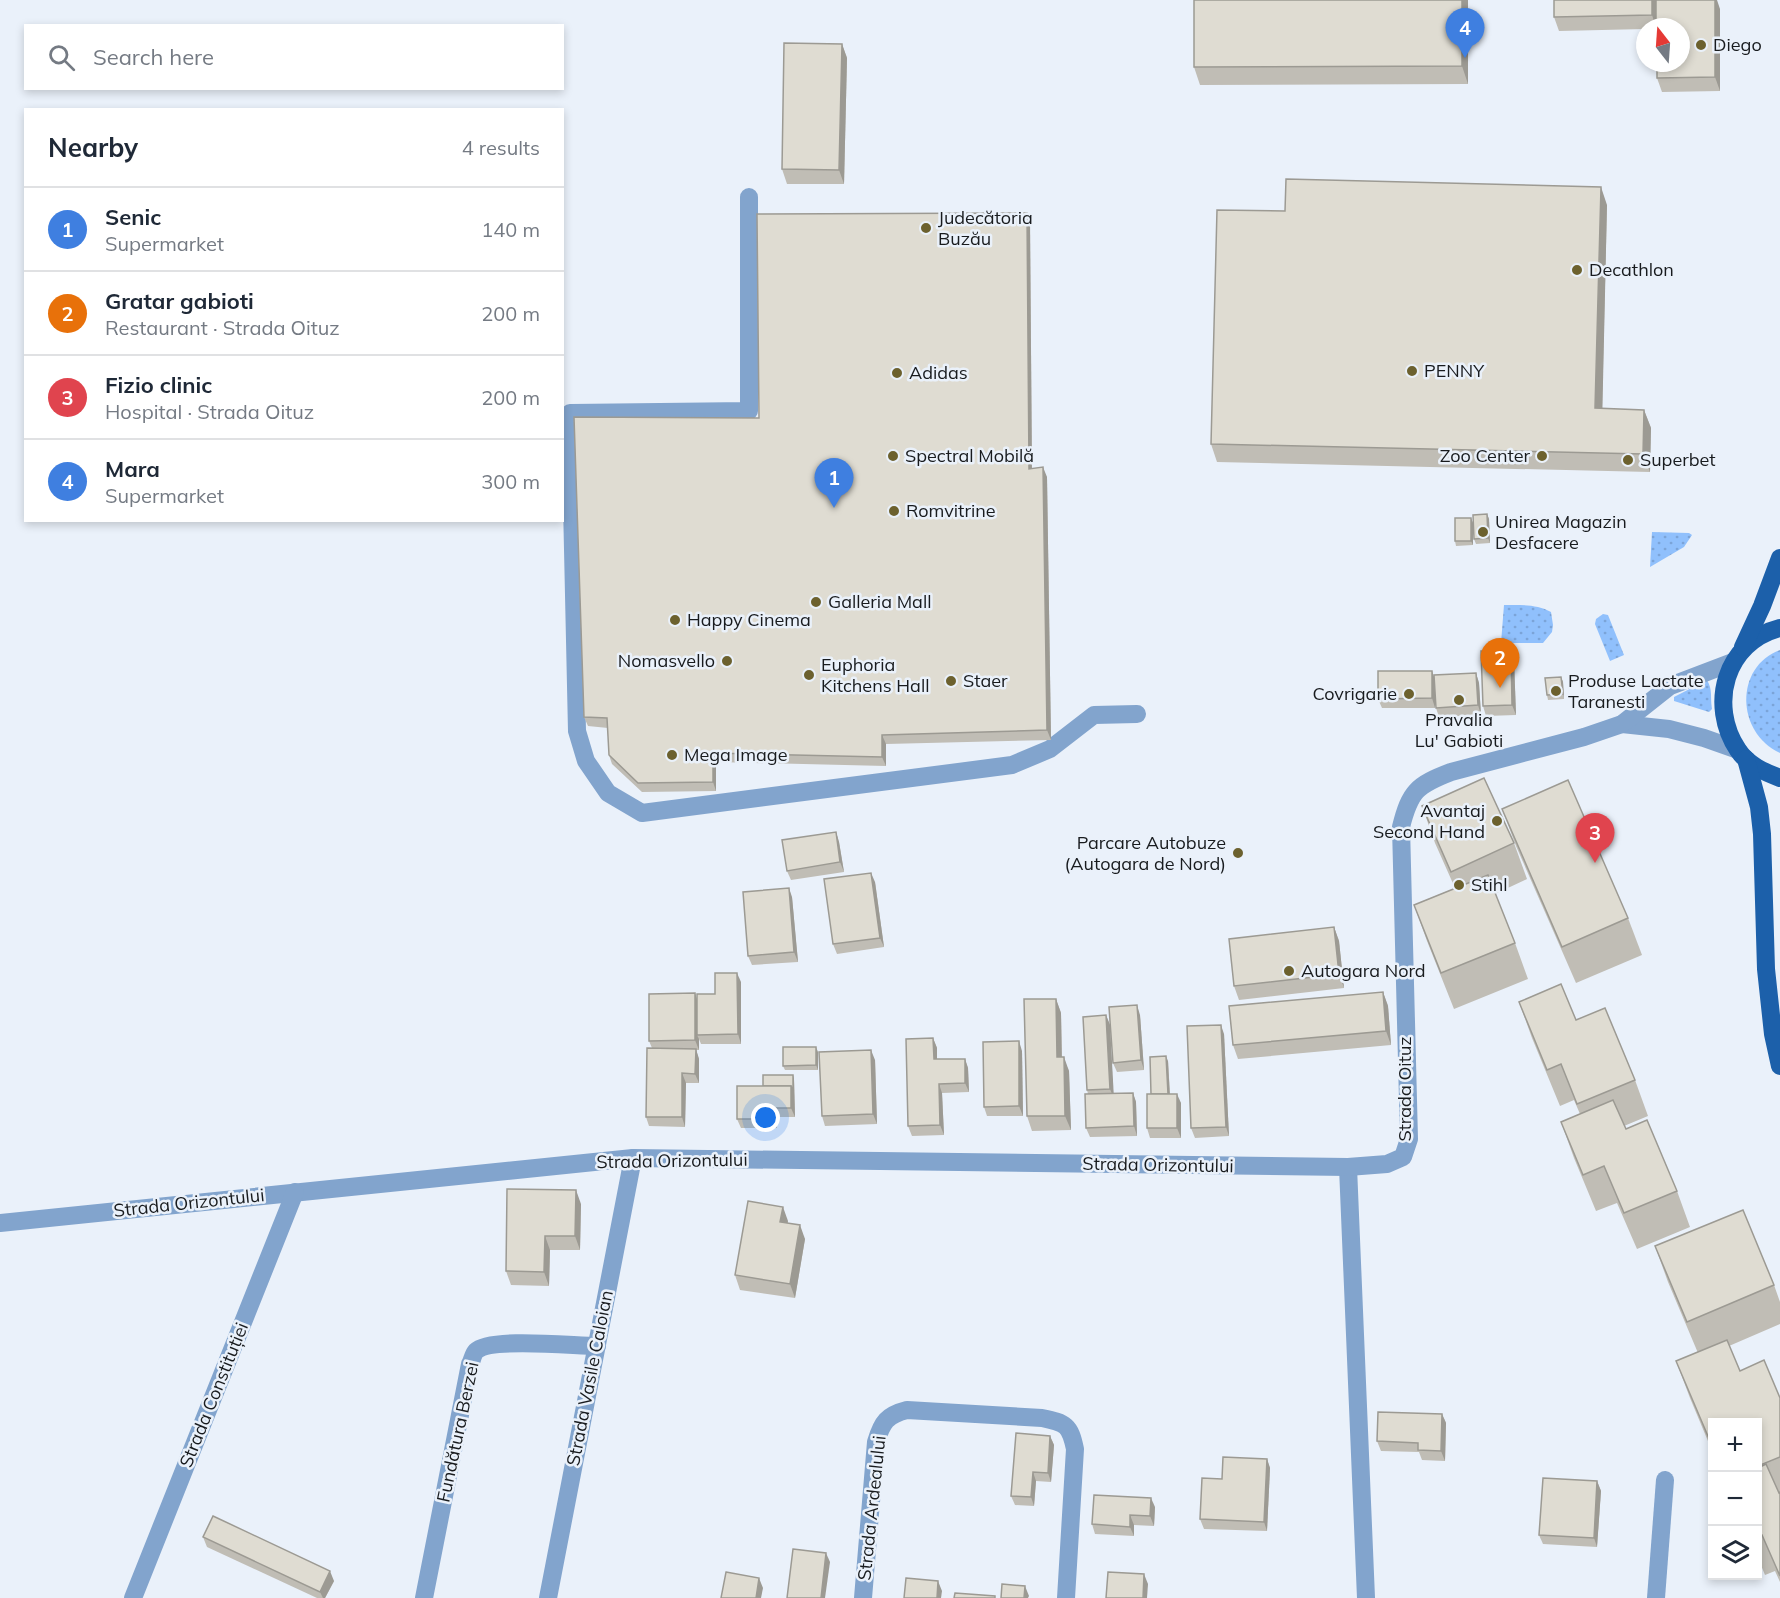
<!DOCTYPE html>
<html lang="en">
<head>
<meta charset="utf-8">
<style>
	body { margin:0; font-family:Mulish,sans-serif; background:#f6f6f7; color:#1f2937 }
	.controls { position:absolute; right:18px; bottom:18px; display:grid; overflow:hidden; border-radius:0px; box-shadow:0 3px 9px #0003 }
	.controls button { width:54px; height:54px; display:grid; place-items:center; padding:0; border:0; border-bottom:2px solid #e0e1e3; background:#fff; color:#1f2937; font:30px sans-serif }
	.compass { position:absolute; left:1636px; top:18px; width:54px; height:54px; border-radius:50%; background:#fff; box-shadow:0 3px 9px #0003; rotate:343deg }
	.you { position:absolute; left:766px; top:1118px; width:21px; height:21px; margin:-15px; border:4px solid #fff; border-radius:50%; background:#1a73e8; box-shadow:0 0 0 9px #1a73e833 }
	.badge { display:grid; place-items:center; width:39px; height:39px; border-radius:50%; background:#6c612e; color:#fff; font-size:20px; font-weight:700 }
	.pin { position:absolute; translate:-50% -50px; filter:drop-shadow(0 2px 3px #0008) }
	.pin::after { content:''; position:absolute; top:32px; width:21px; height:18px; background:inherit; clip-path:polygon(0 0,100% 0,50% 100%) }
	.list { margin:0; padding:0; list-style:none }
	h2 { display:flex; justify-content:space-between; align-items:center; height:78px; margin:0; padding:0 24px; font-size:26px }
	h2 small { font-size:20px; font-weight:400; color:#747a83 }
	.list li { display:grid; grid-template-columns:39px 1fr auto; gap:18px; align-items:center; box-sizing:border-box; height:84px; padding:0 24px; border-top:2px solid #e0e1e3 }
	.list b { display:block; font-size:22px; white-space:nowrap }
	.list p { margin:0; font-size:20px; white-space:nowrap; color:#747a83 }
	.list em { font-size:20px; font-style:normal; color:#747a83 }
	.icon { flex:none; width:33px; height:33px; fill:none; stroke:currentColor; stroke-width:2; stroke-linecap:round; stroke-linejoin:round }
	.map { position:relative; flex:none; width:1780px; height:1598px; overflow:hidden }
	.search { position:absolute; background:#fff; box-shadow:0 3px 9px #0003; left:24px; top:24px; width:540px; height:66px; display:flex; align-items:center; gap:15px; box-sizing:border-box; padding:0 21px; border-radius:0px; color:#747a83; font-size:22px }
	.panel { position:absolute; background:#fff; box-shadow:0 3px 9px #0003; left:24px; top:108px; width:540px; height:414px; border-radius:0px }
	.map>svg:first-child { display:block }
</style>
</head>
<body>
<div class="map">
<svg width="1780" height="1598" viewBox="0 0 1780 1598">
	<defs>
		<pattern id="grass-dots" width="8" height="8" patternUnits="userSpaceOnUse" patternTransform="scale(1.5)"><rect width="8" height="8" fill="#90c0fc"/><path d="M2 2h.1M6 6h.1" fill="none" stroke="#7ba4d8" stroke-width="1.8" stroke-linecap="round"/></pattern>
	</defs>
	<rect width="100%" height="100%" fill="#eaf1fa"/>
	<g fill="url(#grass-dots)">
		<polygon points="1652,532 1689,533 1692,535 1684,547 1650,567"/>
		<path d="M1504,605C1520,605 1537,604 1551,612L1553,625L1552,632L1543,643H1501Z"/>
		<polygon points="1603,614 1608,615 1624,655 1610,661 1595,624 1596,619"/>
		<path d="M1780,650V753C1736,733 1734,667 1780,650Z"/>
		<path d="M1707,680C1713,690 1710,697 1712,709L1709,712L1674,701V697Z"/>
	</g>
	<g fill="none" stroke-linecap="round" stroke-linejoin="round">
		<g stroke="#82a4cd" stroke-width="18">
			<polyline points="749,197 749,411 570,413 577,731 586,761 608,793 642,813 1012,765 1050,749 1094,715 1137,714"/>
			<polyline points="1622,724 1669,729 1704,738 1738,750"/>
			<polyline points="1348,1167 1366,1598"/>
			<path d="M0,1223L633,1158L1348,1167L1387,1164L1403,1157L1409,1139L1401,827C1410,791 1417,785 1451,772L1584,737L1622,724L1670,686L1733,662"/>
			<polyline points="133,1598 295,1192"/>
			<path d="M424,1598L470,1364C472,1361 473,1354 476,1351C490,1337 574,1346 597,1346"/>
			<polyline points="548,1598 633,1158"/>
			<path d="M863,1598L876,1442C882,1422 887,1415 907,1410L1042,1418C1066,1423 1070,1425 1075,1449L1066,1598"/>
			<polyline points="1656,1598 1665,1480"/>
		</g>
		<g stroke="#1c60aa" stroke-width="18">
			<path d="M1780,628C1725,642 1708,705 1738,750C1748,765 1764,772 1780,778"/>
			<polyline points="1743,647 1762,606 1780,558"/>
			<polyline points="1746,759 1759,807 1762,834 1766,969 1773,1034 1780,1066"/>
		</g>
	</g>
	<g fill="#c0bdb5">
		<polygon points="1468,0 1468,84 1200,85 1194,67"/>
		<polygon points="1720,9 1720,91 1662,92 1657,78 1681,27 1645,27 1645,29 1559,31 1554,17"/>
		<polygon points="842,44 847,58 844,184 787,184 782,169"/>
		<polygon points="1607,205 1602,409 1644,410 1651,428 1650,472 1217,462 1211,444 1285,211"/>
		<polygon points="1030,222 1032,469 1047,477 1051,740 886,744 886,766 716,762 716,791 642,792 612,764 609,755 608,728 588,726 584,717 759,418"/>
		<polygon points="1487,514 1489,519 1490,543 1476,544 1474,539"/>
		<polygon points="1471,518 1473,523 1473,545 1456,546 1455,541"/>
		<polygon points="1511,651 1514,660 1516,715 1486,716 1483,706"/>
		<polygon points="1432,671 1434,677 1476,673 1479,683 1481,715 1439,717 1436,708 1435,700 1435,708 1382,708 1378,699"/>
		<polygon points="1561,677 1563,682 1564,699 1548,700 1547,695"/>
		<polygon points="1422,806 1514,843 1527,879 1495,894 1515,943 1528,979 1454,1009 1427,941 1414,905 1455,888 1435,843"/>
		<polygon points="1502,809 1628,918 1642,955 1576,983 1516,846"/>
		<polygon points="836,832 839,842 844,872 791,880 787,871"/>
		<polygon points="875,882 884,947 837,954 833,944"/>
		<polygon points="792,897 798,962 752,965 748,956"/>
		<polygon points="1334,927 1339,941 1344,988 1239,1000 1234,986"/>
		<polygon points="741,982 741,1044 701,1044 699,1039 699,1050 696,1050 699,1059 699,1083 686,1083 685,1127 649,1126 646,1117 652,1048 649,1041 695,993 697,999 715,994"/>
		<polygon points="1383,992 1388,1006 1391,1045 1238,1059 1233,1045"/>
		<polygon points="1056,999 1061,1013 1062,1057 1069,1071 1071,1130 1032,1131 1027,1116"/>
		<polygon points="1519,1002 1576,1020 1635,1080 1648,1116 1624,1126 1626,1129 1677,1191 1690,1227 1637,1249 1617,1203 1596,1211 1574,1158 1561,1122 1580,1114 1574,1100 1560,1106 1532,1038"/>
		<polygon points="1106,1015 1110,1025 1113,1093 1133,1093 1136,1102 1137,1136 1090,1137 1086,1128 1088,1094 1087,1090"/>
		<polygon points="1140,1015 1144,1070 1117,1072 1113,1063"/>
		<polygon points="1224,1034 1229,1136 1195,1138 1191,1128"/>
		<polygon points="933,1038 937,1048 937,1059 965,1059 968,1068 969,1092 942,1093 944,1135 912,1136 908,1126"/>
		<polygon points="1022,1051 1023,1116 987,1116 984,1107"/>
		<polygon points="818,1052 818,1070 785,1070 783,1066"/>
		<polygon points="875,1060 877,1124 825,1126 822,1116"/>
		<polygon points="1168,1061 1170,1094 1181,1103 1181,1138 1150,1138 1147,1128 1151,1094"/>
		<polygon points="793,1075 794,1079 795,1117 777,1117 777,1128 741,1128 737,1119 763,1086"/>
		<polygon points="581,1204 580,1250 550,1250 549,1286 511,1285 506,1271"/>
		<polygon points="788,1221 787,1223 805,1239 795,1298 740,1290 735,1275"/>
		<polygon points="1655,1246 1774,1285 1780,1302 1780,1324 1729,1346 1740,1371 1780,1398 1780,1582 1775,1571 1765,1575 1758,1558 1758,1422 1713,1422 1713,1453 1690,1398 1676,1361 1698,1353 1668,1282"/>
		<polygon points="1442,1414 1446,1423 1445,1461 1422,1460 1419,1452 1381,1451 1377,1441"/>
		<polygon points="1050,1436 1054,1445 1051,1482 1036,1481 1034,1506 1015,1505 1011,1496"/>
		<polygon points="1267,1459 1270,1468 1267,1531 1204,1529 1200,1519 1222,1479"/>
		<polygon points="1597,1481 1601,1491 1597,1547 1543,1544 1539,1535"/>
		<polygon points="1155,1507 1154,1526 1134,1525 1134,1536 1095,1534 1092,1524"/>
		<polygon points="203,1537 334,1581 325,1598 317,1598 207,1547"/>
	</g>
	<g fill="#9c9a93">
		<polygon points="1462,0 1468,0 1468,84 1462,66"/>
		<polygon points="1652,0 1657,0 1656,27 1652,15"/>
		<polygon points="1715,0 1717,0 1720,9 1720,91 1715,77"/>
		<polygon points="842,44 847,58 844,184 839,170"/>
		<polygon points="1601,187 1607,205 1602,427 1595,408"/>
		<polygon points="1027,213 1030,222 1032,479 1029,469"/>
		<polygon points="1644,410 1651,428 1650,472 1643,454"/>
		<polygon points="1043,467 1047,477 1051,740 1047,730"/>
		<polygon points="1487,514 1489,519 1490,543 1488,538"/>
		<polygon points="1471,518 1473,523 1473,545 1471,541"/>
		<polygon points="1511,651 1514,660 1516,715 1512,705"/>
		<polygon points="1432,671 1435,680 1435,708 1432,698"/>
		<polygon points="1476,673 1479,683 1481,715 1478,705"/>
		<polygon points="1561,677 1563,682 1564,699 1563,694"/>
		<polygon points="882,735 886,744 886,766 882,757"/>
		<polygon points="713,753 716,762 716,791 713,782"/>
		<polygon points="836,832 839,842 844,872 840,862"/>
		<polygon points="871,873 875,882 884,947 880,938"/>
		<polygon points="789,888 792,897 798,962 794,952"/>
		<polygon points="1334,927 1339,941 1344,988 1339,974"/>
		<polygon points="737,973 741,982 741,1044 738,1034"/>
		<polygon points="1383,992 1388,1006 1391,1045 1386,1031"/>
		<polygon points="695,993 698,1003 697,1035 699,1039 699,1050 695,1040"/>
		<polygon points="1056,999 1061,1013 1062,1071 1057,1057"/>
		<polygon points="1137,1005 1140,1015 1144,1070 1141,1060"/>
		<polygon points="1106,1015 1110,1025 1114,1099 1110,1089"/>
		<polygon points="1221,1025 1224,1034 1229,1136 1226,1127"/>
		<polygon points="933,1038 937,1048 937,1069 934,1059"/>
		<polygon points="1019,1041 1022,1051 1023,1116 1019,1106"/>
		<polygon points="816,1047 818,1052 818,1070 816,1065"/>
		<polygon points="696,1049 699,1059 699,1083 695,1074"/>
		<polygon points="871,1050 875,1060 877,1124 873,1114"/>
		<polygon points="1166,1056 1168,1061 1170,1099 1168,1095"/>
		<polygon points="1064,1057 1069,1071 1071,1130 1065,1116"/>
		<polygon points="965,1059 968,1068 969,1092 965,1083"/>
		<polygon points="682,1073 686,1083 685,1127 682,1117"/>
		<polygon points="793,1075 794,1079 795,1117 791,1108 791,1086"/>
		<polygon points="939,1084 942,1093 944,1135 940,1125"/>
		<polygon points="1133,1093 1136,1102 1137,1136 1134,1126"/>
		<polygon points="1177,1094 1181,1103 1181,1138 1177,1128"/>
		<polygon points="774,1108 777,1117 777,1128 774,1119"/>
		<polygon points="576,1190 581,1204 580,1250 575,1236"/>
		<polygon points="783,1207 788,1221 785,1236 780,1222"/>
		<polygon points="800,1225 805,1239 795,1298 790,1284"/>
		<polygon points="545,1236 550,1250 549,1286 544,1272"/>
		<polygon points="1442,1414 1446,1423 1445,1461 1441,1451"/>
		<polygon points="1050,1436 1054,1445 1051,1482 1048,1473"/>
		<polygon points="1267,1459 1270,1468 1267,1531 1264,1522"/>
		<polygon points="1033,1472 1036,1481 1034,1506 1031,1497"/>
		<polygon points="1597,1481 1601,1491 1597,1547 1594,1538"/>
		<polygon points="1151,1498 1155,1507 1154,1526 1150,1516"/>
		<polygon points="1130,1515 1134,1525 1134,1536 1130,1527"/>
		<polygon points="826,1553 830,1562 825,1598 821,1598"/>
		<polygon points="330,1571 334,1581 325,1598 323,1598 320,1592"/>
		<polygon points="1144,1574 1148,1584 1147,1598 1143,1598"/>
		<polygon points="759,1578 763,1588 761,1598 756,1598"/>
		<polygon points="938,1581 942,1591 941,1598 937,1598"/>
		<polygon points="1025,1586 1029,1596 1028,1598 1024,1598"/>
	</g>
	<g fill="#dfdcd2" stroke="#9c9a93" stroke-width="1.5">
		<polygon points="1194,0 1462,0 1462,66 1194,67"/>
		<polygon points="1554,0 1652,0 1652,15 1554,17"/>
		<polygon points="1656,0 1715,0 1715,77 1657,78 1657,63 1681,63 1681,27 1656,27"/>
		<polygon points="784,43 842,44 839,170 782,169"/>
		<polygon points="1286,179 1601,187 1595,408 1644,410 1643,454 1211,444 1217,210 1285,211"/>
		<polygon points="1027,213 1029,469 1043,467 1047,730 882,735 882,757 713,753 713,782 638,783 609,755 607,718 584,717 574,417 759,418 757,214"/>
		<polygon points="1487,514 1488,538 1474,539 1473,515"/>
		<rect x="1455" y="518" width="16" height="23"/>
		<polygon points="1481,651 1511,651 1512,705 1483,706"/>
		<polygon points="1378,671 1432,671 1432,698 1378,699"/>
		<polygon points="1476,673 1478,705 1436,708 1434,675"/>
		<polygon points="1561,677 1563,694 1547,695 1545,678"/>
		<polygon points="1484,778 1514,843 1451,872 1422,806"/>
		<polygon points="1568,780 1628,918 1562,947 1502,809"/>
		<polygon points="836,832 840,862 787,871 782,840"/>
		<polygon points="871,873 880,938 833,944 824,879"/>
		<polygon points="1488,875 1515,943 1441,973 1414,905"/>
		<polygon points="789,888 794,952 748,956 743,892"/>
		<polygon points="1334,927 1339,974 1234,986 1229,939"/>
		<polygon points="715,973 737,973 738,1034 697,1035 697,994 715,994"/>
		<polygon points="1561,984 1576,1020 1605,1008 1635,1080 1577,1104 1561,1064 1547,1070 1519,1002"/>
		<polygon points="1383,992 1386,1031 1233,1045 1229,1006"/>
		<polygon points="695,993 695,1040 649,1041 649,994"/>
		<polygon points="1024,999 1056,999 1057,1057 1064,1057 1065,1116 1027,1116"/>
		<polygon points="1137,1005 1141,1060 1113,1063 1109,1007"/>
		<polygon points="1106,1015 1110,1089 1087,1090 1083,1017"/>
		<polygon points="1221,1025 1226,1127 1191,1128 1187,1026"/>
		<polygon points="933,1038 934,1059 965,1059 965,1083 939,1084 940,1125 908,1126 906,1039"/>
		<polygon points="1019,1041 1019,1106 984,1107 983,1042"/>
		<polygon points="783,1047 816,1047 816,1065 783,1066"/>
		<polygon points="647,1048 696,1049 695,1074 682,1073 682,1117 646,1117"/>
		<polygon points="871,1050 873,1114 822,1116 819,1052"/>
		<polygon points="1166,1056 1168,1094 1151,1094 1150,1057"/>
		<polygon points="763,1075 793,1075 793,1090 791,1086 763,1086"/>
		<polygon points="737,1086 791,1086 791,1108 774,1108 774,1119 737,1119"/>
		<polygon points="1133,1093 1134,1126 1086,1128 1085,1094"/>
		<rect x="1147" y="1094" width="30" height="34"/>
		<polygon points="1613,1100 1626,1129 1647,1120 1677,1191 1624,1213 1604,1166 1583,1175 1561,1122"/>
		<polygon points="507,1189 576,1190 575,1236 545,1236 544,1272 506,1271"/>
		<polygon points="748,1201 783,1207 780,1222 800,1225 790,1284 735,1275"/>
		<polygon points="1743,1210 1774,1285 1687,1322 1655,1246"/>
		<polygon points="1727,1340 1740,1371 1764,1360 1780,1398 1780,1457 1758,1466 1758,1422 1713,1422 1713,1448 1676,1361"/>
		<polygon points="1378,1412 1442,1414 1441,1451 1418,1450 1418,1443 1377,1441"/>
		<polygon points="1016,1433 1050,1436 1048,1473 1033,1472 1031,1497 1011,1496"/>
		<polygon points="1223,1457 1267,1459 1264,1522 1200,1519 1202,1478 1222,1479"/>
		<polygon points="1766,1464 1779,1493 1780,1492 1780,1576 1762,1535 1758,1537 1758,1468"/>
		<polygon points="1543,1478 1597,1481 1594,1538 1539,1535"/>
		<polygon points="1094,1495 1151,1498 1150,1516 1130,1515 1130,1527 1092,1524"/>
		<polygon points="213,1516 330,1571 320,1592 203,1537"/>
		<polygon points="793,1549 826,1553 821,1598 787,1598"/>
		<polygon points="726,1572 759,1578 756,1598 721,1598"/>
		<polygon points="1108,1572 1144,1574 1143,1598 1106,1598"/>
		<polygon points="906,1578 938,1581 937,1598 904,1598"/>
		<polygon points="1002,1584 1025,1586 1024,1598 1001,1598"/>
		<polygon points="955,1593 995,1596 995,1598 954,1598"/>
	</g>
	<g fill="#6c612e" stroke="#eaf1fa" stroke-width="2">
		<circle cx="1701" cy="45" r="6"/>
		<circle cx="926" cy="228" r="6"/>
		<circle cx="1577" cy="270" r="6"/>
		<circle cx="1412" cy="371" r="6"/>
		<circle cx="897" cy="373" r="6"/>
		<circle cx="893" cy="456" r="6"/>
		<circle cx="1542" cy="456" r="6"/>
		<circle cx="1628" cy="460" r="6"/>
		<circle cx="894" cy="511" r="6"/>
		<circle cx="1483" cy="532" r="6"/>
		<circle cx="816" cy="602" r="6"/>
		<circle cx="675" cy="620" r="6"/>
		<circle cx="727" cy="661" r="6"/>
		<circle cx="809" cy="675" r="6"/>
		<circle cx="951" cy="681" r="6"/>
		<circle cx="1556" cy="691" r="6"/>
		<circle cx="1409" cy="694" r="6"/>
		<circle cx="1459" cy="700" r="6"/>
		<circle cx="672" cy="755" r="6"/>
		<circle cx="1497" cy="821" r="6"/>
		<circle cx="1238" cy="853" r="6"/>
		<circle cx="1459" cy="885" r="6"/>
		<circle cx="1289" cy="971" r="6"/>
	</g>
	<g text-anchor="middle" stroke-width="5" stroke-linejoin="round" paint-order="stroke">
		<g font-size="18" fill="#181b1e" stroke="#eaf1fa" text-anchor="start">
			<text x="1713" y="51">Diego</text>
			<text x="938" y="224">Judecătoria<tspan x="938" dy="21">Buzău</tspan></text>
			<text x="1589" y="276">Decathlon</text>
			<text x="1424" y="377">PENNY</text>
			<text x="909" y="379">Adidas</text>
			<text x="905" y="462">Spectral Mobilă</text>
			<text x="1530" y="462" text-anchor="end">Zoo Center</text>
			<text x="1640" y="466">Superbet</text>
			<text x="906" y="517">Romvitrine</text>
			<text x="1495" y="528">Unirea Magazin<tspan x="1495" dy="21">Desfacere</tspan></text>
			<text x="828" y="608">Galleria Mall</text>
			<text x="687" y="626">Happy Cinema</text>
			<text x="715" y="667" text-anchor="end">Nomasvello</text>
			<text x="821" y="671">Euphoria<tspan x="821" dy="21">Kitchens Hall</tspan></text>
			<text x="963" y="687">Staer</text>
			<text x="1568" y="687">Produse Lactate<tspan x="1568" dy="21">Taranesti</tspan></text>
			<text x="1397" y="700" text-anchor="end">Covrigarie</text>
			<text x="1459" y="726" text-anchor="middle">Pravalia<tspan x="1459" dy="21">Lu' Gabioti</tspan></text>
			<text x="684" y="761">Mega Image</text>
			<text x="1485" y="817" text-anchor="end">Avantaj<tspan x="1485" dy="21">Second Hand</tspan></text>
			<text x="1226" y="849" text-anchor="end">Parcare Autobuze<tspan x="1226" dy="21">(Autogara de Nord)</tspan></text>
			<text x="1471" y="891">Stihl</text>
			<text x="1301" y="977">Autogara Nord</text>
		</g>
		<g font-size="18" fill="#181b1e" stroke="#eaf1fa">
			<text transform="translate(1405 1089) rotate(-90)" y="6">Strada Oituz</text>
			<text transform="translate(672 1161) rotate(-1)" y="6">Strada Orizontului</text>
			<text transform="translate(1158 1165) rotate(1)" y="6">Strada Orizontului</text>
			<text transform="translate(189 1203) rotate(-6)" y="6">Strada Orizontului</text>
			<text transform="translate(590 1378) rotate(-79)" y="6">Strada Vasile Caloian</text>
			<text transform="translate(214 1395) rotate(-68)" y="6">Strada Constituției</text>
			<text transform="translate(458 1432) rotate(-78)" y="6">Fundătura Berzei</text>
			<text transform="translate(872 1508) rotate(-84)" y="6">Strada Ardealului</text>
		</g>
	</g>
</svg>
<div class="controls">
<button>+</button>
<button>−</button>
<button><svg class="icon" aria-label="layers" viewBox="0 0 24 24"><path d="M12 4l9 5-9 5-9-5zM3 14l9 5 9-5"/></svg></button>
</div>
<svg class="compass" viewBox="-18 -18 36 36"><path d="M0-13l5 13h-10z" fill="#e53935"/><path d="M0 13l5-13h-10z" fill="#747a83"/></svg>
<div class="you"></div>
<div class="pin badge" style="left:834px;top:508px;background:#3f7fe0">1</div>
<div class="pin badge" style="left:1500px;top:688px;background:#e8710a">2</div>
<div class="pin badge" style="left:1595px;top:863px;background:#e0444e">3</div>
<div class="pin badge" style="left:1465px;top:58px;background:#3f7fe0">4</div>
<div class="search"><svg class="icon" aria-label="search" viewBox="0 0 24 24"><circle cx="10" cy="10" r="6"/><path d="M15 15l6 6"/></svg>Search here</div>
<section class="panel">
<h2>Nearby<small>4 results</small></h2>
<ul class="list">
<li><span class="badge" style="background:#3f7fe0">1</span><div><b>Senic</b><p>Supermarket</p></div><em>140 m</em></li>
<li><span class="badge" style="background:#e8710a">2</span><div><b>Gratar gabioti</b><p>Restaurant · Strada Oituz</p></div><em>200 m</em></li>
<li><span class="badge" style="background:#e0444e">3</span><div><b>Fizio clinic</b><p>Hospital · Strada Oituz</p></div><em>200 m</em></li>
<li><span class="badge" style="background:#3f7fe0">4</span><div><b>Mara</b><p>Supermarket</p></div><em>300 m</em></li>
</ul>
</section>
</div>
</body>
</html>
